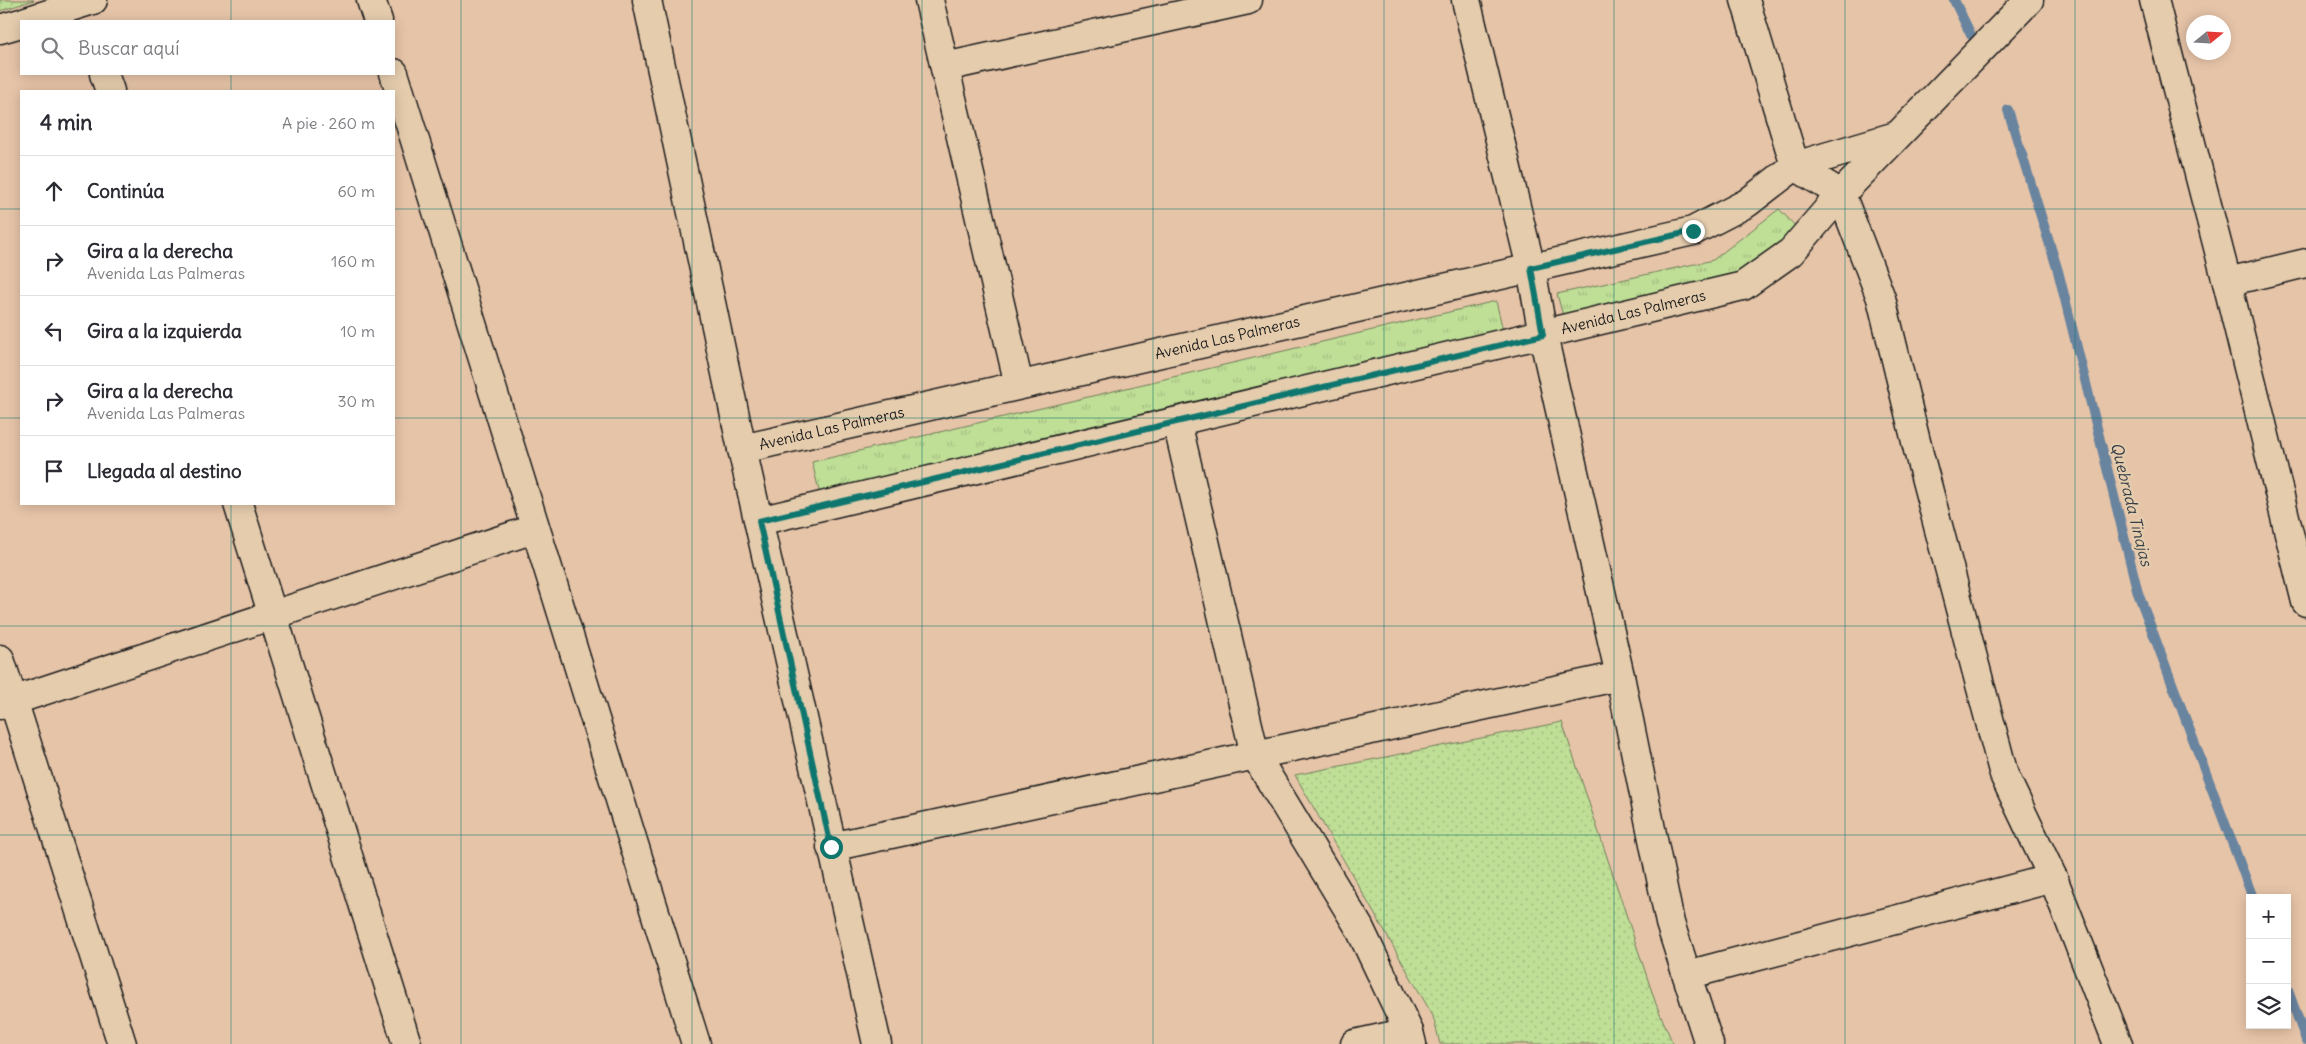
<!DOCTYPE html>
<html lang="es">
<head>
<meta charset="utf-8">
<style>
	body { margin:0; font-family:Delius,sans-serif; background:#f2f2f3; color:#2b2b33 }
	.controls { position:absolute; right:15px; bottom:15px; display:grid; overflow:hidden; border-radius:0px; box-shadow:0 2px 12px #0003 }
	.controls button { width:45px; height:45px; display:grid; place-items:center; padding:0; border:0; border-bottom:1px solid #e1e1e2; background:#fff; color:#2b2b33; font:25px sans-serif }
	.compass { position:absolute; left:2186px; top:15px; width:45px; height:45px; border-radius:50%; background:#fff; box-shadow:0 2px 12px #0003; rotate:72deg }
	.stop { position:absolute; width:15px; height:15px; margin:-11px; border:4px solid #0f766e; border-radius:50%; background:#fff }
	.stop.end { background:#0f766e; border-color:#fff; box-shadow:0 1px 5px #0008 }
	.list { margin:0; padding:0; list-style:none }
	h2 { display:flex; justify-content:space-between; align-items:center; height:65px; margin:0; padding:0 20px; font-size:21px }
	h2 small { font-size:16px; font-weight:400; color:#7c7c81 }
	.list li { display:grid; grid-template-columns:32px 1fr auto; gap:15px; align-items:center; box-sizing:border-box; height:70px; padding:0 20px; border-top:1px solid #e1e1e2 }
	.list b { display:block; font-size:19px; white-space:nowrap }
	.list p { margin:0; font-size:16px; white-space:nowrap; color:#7c7c81 }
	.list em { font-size:16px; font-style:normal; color:#7c7c81 }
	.icon { flex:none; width:28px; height:28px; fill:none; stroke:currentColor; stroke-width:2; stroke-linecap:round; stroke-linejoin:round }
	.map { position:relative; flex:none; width:2306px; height:1044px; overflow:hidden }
	.search { position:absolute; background:#fff; box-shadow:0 2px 12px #0003; left:20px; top:20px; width:375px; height:55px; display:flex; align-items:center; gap:12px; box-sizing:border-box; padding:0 18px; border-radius:0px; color:#7c7c81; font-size:19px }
	.panel { position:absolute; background:#fff; box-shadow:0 2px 12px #0003; left:20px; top:90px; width:375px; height:415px; border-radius:0px }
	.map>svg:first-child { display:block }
</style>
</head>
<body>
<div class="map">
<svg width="2306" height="1044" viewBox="0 0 2306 1044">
	<defs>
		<pattern id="grass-tufts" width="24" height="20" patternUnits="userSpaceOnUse" patternTransform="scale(1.25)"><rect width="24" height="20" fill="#bfde96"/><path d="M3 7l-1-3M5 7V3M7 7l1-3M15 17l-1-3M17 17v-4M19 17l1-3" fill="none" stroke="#a4be81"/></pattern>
		<pattern id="park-dots" width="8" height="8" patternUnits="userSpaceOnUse" patternTransform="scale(1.25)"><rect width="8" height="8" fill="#bfde96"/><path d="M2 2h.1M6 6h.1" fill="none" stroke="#a4be81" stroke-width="1.8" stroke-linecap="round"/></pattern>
	</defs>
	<rect width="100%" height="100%" fill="#e6c4a8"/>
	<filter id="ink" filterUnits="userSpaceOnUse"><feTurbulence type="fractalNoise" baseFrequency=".02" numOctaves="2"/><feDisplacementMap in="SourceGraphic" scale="10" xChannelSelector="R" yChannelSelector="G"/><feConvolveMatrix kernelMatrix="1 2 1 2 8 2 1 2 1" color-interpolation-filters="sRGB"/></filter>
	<g filter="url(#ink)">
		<g fill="url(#grass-tufts)" stroke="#6e7d59">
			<polygon points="1779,209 1801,232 1737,280 1565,323 1557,294 1713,260"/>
			<polygon points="1496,301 1505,339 821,499 812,462"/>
		</g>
		<g fill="url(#park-dots)" stroke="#6e7d59">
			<polygon points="0,0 34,0 0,11"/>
			<polygon points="1562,722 1656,1004 1673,1044 1440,1044 1433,1016 1295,775"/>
		</g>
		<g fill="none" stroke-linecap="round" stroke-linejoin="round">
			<g stroke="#69849f" stroke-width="10">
				<polyline points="1954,0 1971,35"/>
				<polyline points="2008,110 2058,271 2138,593 2253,898"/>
				<polyline points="2287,988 2306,1040"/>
			</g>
			<defs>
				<g id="minor">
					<polyline points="371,0 378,21"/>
					<polyline points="647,0 742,449 877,1044"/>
					<polyline points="929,0 1019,385"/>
					<polyline points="1466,0 1531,268 1543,335 1620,676 1670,923 1709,1044"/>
					<polyline points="1745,0 1795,166 1841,194 1881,298 1919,454 2004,775 2053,878 2118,1044"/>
					<polyline points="2154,0 2227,282 2306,602"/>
					<polyline points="26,21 93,0"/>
					<polyline points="0,29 21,23"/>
					<polyline points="945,67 1248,0"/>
					<polyline points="394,73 696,1044"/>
					<polyline points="104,74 110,91"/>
					<polyline points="2227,282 2306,263"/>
					<polyline points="1177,422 1255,755 1359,927 1409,1032 1412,1044"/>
					<path id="s1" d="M742,449L1693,231L1747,203L1795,166L1896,136"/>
					<polyline points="238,504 407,1044"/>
					<path id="s2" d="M759,521L1743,286L1791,252L1841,194L2029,0"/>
					<polyline points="0,659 122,1044"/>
					<polyline points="0,705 534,529"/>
					<polyline points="831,847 1620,676"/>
					<polyline points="1687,975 2053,878"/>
					<polyline points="1355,1044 1409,1032"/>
				</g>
			</defs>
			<use href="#minor" stroke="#1c1c1c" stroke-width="31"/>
			<use href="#minor" stroke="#e5ccad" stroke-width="28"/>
		</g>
	</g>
	<g fill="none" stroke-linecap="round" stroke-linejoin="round" filter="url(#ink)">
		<polyline stroke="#0f766e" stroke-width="6" points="831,847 759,521 1543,335 1531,268 1693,231"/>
	</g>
	<path fill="none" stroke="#0f766e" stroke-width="1" stroke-opacity="0.55" d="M231,0V21M461,0V1044M692,0V1044M922,0V1044M1153,0V1044M1384,0V1044M1614,0V1044M1845,0V1044M2075,0V1044M231,74V91M0,209H21M394,209H2306M0,418H21M394,418H2306M231,504V1044M0,626H2306M0,835H2306"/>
	<g text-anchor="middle" stroke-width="4.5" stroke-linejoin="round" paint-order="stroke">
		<g font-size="15" fill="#1c1c1c" stroke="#e5ccad">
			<text dy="5" stroke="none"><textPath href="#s2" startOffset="899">Avenida Las Palmeras</textPath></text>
			<text dy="5" stroke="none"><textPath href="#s1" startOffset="498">Avenida Las Palmeras</textPath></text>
			<text dy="5" stroke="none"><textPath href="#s1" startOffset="92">Avenida Las Palmeras</textPath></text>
		</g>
		<g font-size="16" font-style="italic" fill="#363f48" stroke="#e5ccad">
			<text transform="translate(2132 504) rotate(76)" y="6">Quebrada Tinajas</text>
		</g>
	</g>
</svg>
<div class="controls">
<button>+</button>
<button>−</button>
<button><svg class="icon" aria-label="layers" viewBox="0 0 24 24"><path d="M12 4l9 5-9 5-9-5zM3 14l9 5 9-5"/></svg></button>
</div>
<svg class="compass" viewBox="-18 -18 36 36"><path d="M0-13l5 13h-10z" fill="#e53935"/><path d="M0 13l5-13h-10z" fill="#7c7c81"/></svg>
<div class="stop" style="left:831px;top:847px"></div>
<div class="stop end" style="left:1693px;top:231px"></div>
<div class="search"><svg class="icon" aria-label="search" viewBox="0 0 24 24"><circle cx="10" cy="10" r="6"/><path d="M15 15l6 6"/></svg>Buscar aquí</div>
<section class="panel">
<h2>4 min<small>A pie · 260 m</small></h2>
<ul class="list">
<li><svg class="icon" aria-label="ahead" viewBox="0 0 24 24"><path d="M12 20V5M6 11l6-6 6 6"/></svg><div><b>Continúa</b></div><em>60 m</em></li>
<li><svg class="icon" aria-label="right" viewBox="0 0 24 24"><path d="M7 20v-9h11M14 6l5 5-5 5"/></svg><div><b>Gira a la derecha</b><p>Avenida Las Palmeras</p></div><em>160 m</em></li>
<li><svg class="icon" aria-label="left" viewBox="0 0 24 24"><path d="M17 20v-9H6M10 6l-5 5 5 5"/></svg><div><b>Gira a la izquierda</b></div><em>10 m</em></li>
<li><svg class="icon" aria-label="right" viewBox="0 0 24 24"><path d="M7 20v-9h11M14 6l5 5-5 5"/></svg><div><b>Gira a la derecha</b><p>Avenida Las Palmeras</p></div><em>30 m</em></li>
<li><svg class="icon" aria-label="arrive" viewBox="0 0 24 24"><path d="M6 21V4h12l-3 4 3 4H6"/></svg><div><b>Llegada al destino</b></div></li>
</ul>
</section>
</div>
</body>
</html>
